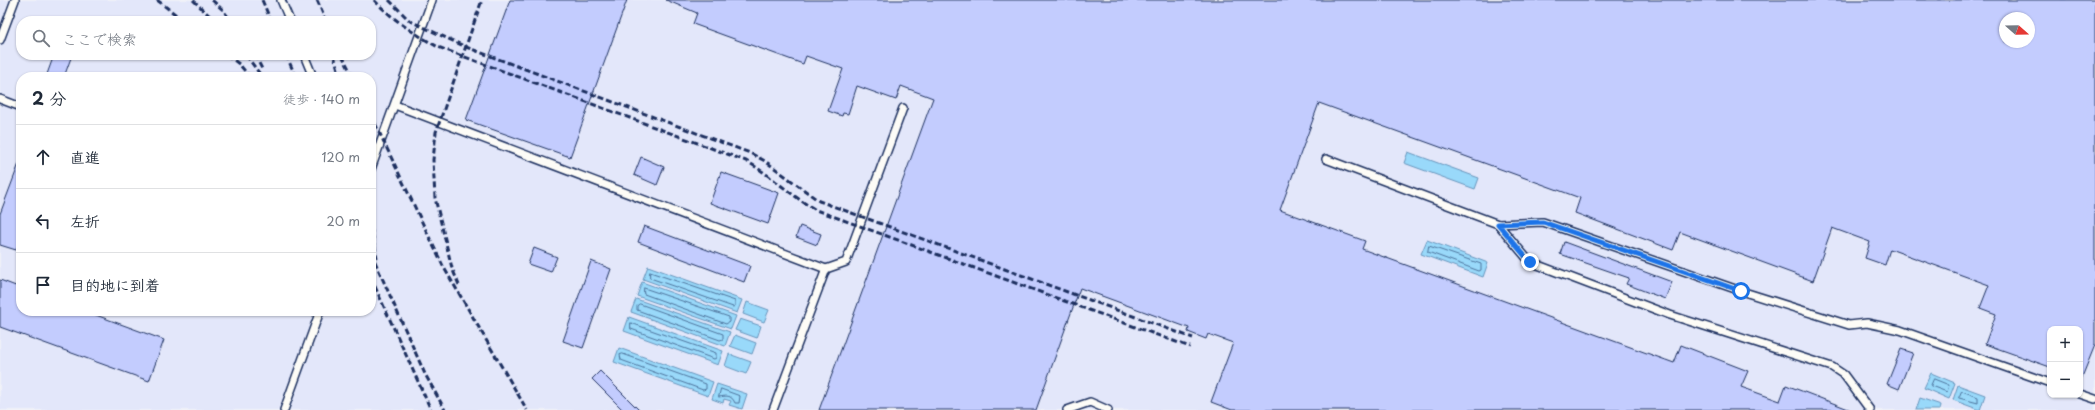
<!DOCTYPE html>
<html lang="ja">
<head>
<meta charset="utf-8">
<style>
	body { margin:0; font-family:"Playpen Sans","Klee One",sans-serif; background:#f6f6f7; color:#1f2937 }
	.controls { position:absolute; right:12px; bottom:12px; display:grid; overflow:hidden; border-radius:8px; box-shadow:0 1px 3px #0004 }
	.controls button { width:36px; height:36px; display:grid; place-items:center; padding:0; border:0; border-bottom:1px solid #e0e1e3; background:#fff; color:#1f2937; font:20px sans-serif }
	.compass { position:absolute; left:1999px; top:12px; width:36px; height:36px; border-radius:50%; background:#fff; box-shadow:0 1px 3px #0004; rotate:110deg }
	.stop { position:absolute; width:12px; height:12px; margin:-9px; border:3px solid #1a73e8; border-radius:50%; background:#fff }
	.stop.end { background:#1a73e8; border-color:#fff; box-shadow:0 1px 4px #0008 }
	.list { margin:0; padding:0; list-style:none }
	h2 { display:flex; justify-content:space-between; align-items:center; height:52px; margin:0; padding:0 16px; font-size:17px }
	h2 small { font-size:13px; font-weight:400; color:#747a83 }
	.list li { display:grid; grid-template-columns:26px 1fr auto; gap:12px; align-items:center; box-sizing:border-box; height:64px; padding:0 16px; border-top:1px solid #e0e1e3 }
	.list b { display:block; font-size:15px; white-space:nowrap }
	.list em { font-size:13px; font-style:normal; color:#747a83 }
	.icon { flex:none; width:22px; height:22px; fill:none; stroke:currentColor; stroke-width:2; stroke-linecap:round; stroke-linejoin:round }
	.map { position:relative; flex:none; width:2095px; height:410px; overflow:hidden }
	.search { position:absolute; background:#fff; box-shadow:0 1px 3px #0004; left:16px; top:16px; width:360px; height:44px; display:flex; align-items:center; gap:10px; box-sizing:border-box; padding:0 14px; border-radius:16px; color:#747a83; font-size:15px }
	.panel { position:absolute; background:#fff; box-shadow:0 1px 3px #0004; left:16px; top:72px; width:360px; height:244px; border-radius:16px }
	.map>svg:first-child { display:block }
</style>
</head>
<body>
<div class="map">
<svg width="2095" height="410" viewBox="0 0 2095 410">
	<rect width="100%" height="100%" fill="#f1f2f8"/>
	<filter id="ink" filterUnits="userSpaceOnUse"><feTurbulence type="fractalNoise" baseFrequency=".025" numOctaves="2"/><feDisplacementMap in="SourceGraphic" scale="8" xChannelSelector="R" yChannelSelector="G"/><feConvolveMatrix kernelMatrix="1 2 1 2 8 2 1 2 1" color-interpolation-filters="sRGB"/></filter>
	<g filter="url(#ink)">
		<path fill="#e3e7fa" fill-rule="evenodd" d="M0,0H2095V410H0ZM2005,18H2029V42H2005ZM21,21H371V55H21ZM21,77H371V311H21ZM2050,329H2080V395H2050Z"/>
		<g fill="#99d9fa" stroke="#6795bc">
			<polygon points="1408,152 1479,178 1475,189 1404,163"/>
			<polygon points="1427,240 1488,263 1483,277 1421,254"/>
			<polygon points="648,266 742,300 737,313 643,279"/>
			<polygon points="642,282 736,316 731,329 637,296"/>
			<polygon points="636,299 730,332 725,346 631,312"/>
			<polygon points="747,302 769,310 764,322 743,314"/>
			<polygon points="629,317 723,351 718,365 624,331"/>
			<polygon points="740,319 761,326 757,338 735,330"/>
			<polygon points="735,335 756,343 752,354 730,346"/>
			<polygon points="619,348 713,382 708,396 614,362"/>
			<polygon points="729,354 751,362 746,374 725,366"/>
			<polygon points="1931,373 1955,383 1949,399 1924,388"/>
			<polygon points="717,384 747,394 742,409 729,405 731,401 724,399 723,403 712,399"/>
			<polygon points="1958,385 1985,395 1980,410 1953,400"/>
			<polygon points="1920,398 1941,405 1940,410 1916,410"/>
		</g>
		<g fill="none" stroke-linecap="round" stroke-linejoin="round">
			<g stroke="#4d739c" stroke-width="1">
				<polygon points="1429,246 1481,264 1481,270 1479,271 1428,252"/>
				<polygon points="650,272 735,301 735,306 733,307 650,278"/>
				<polygon points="644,288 729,317 729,322 726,324 644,294"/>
				<polygon points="640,304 723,334 723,339 720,340 637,310 637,306"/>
				<polygon points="631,323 716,353 716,358 714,359 631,329"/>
				<polygon points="623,354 706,384 706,389 703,390 621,360 620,355"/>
				<polygon points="1934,379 1949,385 1947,392 1931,386"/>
				<path d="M721,389L740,396L739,403H735C731,394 726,396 719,397Z"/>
				<polygon points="1962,391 1978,397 1978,403 1959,398"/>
			</g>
		</g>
		<g fill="#c3ccfe" stroke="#1b2f5e" fill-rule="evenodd">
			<polygon points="510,0 627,0 570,157 466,120"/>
			<path d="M666,0H2095V345L2080,382V329H2050V367L1985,344L1996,314L1980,308L1989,285L1890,249L1885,265L1865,258L1870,242L1832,228L1813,281L1680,232L1673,250L1575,213L1580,198L1319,103L1280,210L1365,241L1362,249L1674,363L1681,345L1748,371L1741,387L1780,401L1786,385L1851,410H1232L1211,402L1233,343L1208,334L1206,339L1188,332L1189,328L1080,288L1036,410H819L933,98L901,86L896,100L857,86L848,114L843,113L842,116L828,111L843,69L806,56L803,64L693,24L697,13ZM2005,18H2029V42H2005Z"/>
			<polygon points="54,55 72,55 64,77 46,77"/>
			<polygon points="641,157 664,167 657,185 634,175"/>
			<polygon points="20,161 21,237 16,250 0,245 0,214"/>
			<polygon points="721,172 779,193 768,224 710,203"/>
			<polygon points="644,226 750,266 744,282 638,242"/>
			<polygon points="800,226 821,234 817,245 796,237"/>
			<polygon points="1564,242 1672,282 1665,299 1626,284 1629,278 1560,254"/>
			<polygon points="534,248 557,257 551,272 528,264"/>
			<polygon points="591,261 611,269 583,348 563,341"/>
			<polygon points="0,280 21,288 21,311 85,311 164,340 149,381 0,327"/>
			<polygon points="1901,349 1913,353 1899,389 1887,384"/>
			<polygon points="600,371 639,410 623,410 592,379"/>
		</g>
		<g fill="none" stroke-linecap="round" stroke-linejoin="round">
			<defs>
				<g id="lane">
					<polyline points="281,0 290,21"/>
					<polyline points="0,40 15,0"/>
					<polyline points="304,55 313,77"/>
					<polyline points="0,99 21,107"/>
					<polyline points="395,105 826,269 773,410"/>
					<polyline points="1326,159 1498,224 1543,222 1741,291 1849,325 1867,323 1900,330 2050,383"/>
					<polyline points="371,169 432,0"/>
					<polyline points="1498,224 1530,262 1670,315 1832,367 1844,375 1870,410"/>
					<polyline points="826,269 846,262 903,108"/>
					<polyline points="2080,394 2095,399"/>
					<polyline points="284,410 320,311"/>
					<polyline points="1067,410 1090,402 1108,410"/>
				</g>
			</defs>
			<use href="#lane" stroke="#1b2f5e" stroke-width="10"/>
			<use href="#lane" stroke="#fdfcf7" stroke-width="7"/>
			<g stroke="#1b2f5e" stroke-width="3" stroke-dasharray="6 3" stroke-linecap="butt">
				<polyline points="157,0 184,21"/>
				<polyline points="193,0 215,21"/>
				<polyline points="212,0 223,10 231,21"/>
				<polyline points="262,0 271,21"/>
				<polyline points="317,0 326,21"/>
				<path d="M374,0C393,20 415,34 438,47L746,161C771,175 791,196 816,210L1190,347"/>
				<polyline points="389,0 410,21 466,47 750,153 765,161 819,201 1193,338"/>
				<polyline points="227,55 239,64 250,77"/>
				<polyline points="246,55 262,77"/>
				<polyline points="255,55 262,69"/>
				<polyline points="286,55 296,77"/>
				<polyline points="334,55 340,77"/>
				<polyline points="342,55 353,77"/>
				<polyline points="371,115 443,266 527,410"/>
				<polyline points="371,227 377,258"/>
				<polyline points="371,253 425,374 445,410"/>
				<polyline points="371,278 431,410"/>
				<polyline points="459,285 452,268 435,198 433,160 436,132 482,0"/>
			</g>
		</g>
	</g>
	<g fill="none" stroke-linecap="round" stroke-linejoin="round" filter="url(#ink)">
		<polyline stroke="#1a73e8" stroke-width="5" points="1530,262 1498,224 1543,222 1741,291"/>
	</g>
</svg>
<div class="controls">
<button>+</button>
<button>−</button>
</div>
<svg class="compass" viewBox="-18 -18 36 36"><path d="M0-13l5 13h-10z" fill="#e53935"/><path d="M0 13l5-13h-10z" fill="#747a83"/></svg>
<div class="stop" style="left:1741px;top:291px"></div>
<div class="stop end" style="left:1530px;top:262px"></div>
<div class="search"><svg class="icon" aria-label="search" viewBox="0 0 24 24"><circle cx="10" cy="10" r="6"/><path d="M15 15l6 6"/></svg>ここで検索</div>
<section class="panel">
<h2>2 分<small>徒歩 · 140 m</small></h2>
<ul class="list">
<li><svg class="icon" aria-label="ahead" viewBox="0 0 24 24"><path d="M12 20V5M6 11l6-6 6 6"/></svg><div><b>直進</b></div><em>120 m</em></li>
<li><svg class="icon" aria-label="left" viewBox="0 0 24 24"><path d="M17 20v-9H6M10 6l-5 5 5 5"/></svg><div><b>左折</b></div><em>20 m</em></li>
<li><svg class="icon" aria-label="arrive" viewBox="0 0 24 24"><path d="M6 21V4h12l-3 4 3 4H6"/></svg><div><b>目的地に到着</b></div></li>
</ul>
</section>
</div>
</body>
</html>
